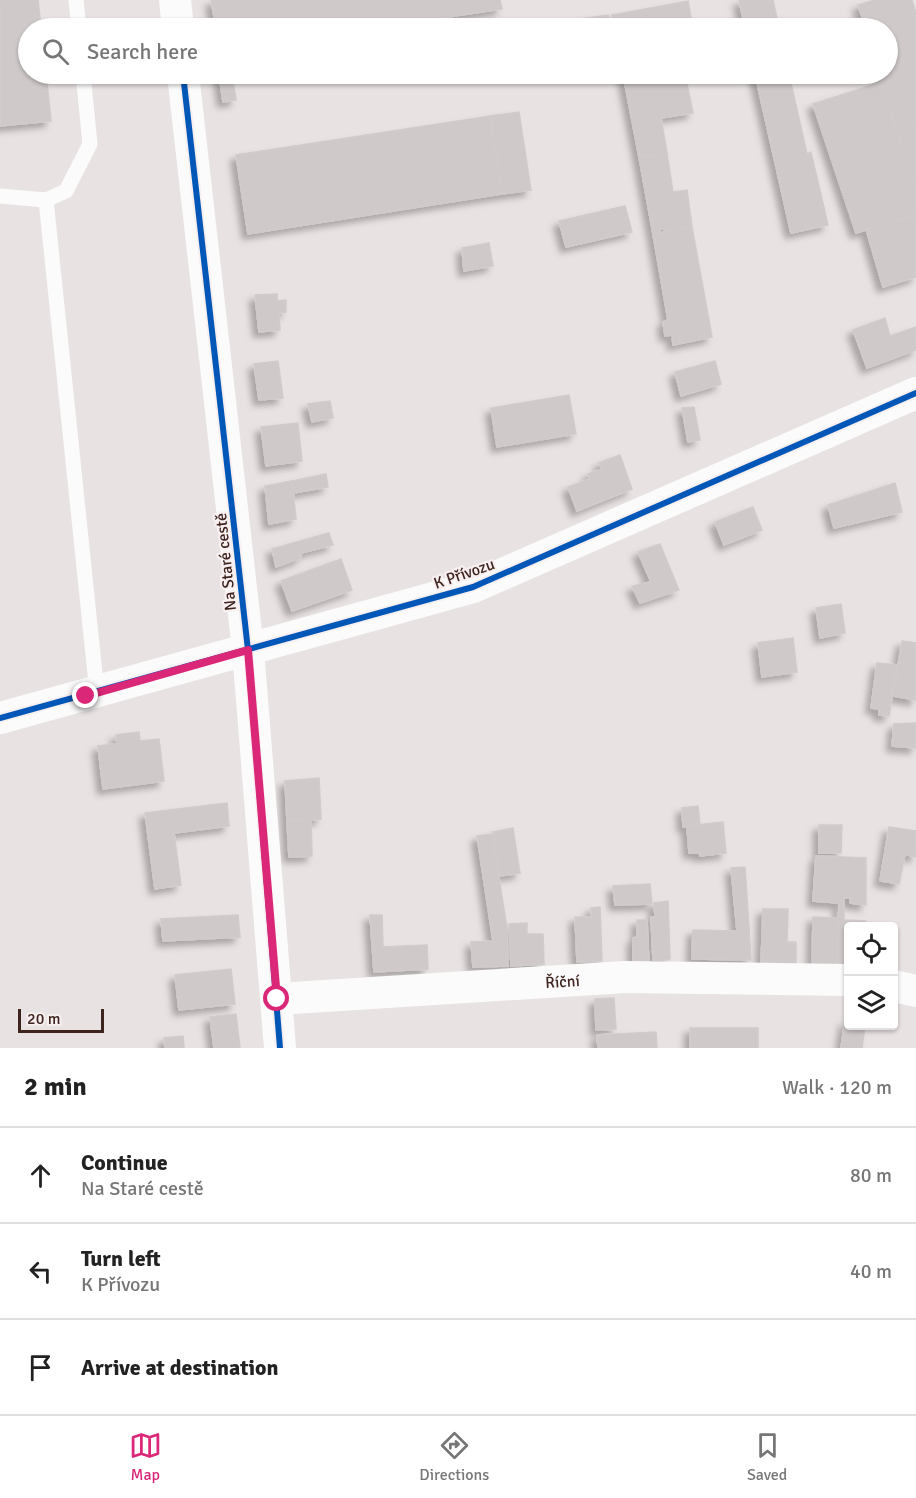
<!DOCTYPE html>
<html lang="en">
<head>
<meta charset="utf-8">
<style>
	body { margin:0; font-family:Signika,sans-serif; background:#f2f2f2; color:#222 }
	.controls { position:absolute; right:18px; bottom:18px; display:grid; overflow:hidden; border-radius:6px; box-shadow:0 2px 4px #0004 }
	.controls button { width:54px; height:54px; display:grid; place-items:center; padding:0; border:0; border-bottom:2px solid #e0e0e0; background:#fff; color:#222; font:30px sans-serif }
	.scale { position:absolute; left:18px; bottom:15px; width:86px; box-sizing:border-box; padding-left:6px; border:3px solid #3e241e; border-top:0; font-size:16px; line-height:21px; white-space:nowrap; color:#3e241e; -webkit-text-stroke:4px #f8f0f0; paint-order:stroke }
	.stop { position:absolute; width:18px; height:18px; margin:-14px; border:4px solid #db2777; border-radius:50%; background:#fff }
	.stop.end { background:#db2777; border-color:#fff; box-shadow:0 2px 6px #0008 }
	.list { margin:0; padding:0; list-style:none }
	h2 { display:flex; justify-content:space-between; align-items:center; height:78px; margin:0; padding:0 24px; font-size:26px }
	h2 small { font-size:20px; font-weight:400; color:#767676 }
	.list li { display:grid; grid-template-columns:39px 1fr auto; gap:18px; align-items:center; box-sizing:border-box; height:96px; padding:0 24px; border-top:2px solid #e0e0e0 }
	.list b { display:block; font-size:22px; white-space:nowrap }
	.list p { margin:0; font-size:20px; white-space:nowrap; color:#767676 }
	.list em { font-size:20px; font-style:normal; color:#767676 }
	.icon { flex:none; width:33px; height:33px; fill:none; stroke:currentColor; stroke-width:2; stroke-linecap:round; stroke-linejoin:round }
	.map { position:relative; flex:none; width:916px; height:1048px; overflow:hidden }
	.search { position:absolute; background:#fff; box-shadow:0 2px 4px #0004; left:18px; right:18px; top:18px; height:66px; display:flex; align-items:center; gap:15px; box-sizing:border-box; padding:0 21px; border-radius:33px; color:#767676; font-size:22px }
	.sheet { height:366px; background:#fff }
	nav { display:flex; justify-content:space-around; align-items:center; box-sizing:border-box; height:84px; border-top:2px solid #e0e0e0; background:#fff; font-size:16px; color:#767676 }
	nav a { display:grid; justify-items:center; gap:3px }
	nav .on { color:#db2777 }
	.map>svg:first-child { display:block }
</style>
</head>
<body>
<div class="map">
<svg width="916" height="1048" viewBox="0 0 916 1048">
	<defs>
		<filter id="shadow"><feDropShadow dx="-5.5" dy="5.5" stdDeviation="3" flood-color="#0004"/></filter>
	</defs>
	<rect width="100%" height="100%" fill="#e9e2e2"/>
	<g fill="#d0c9c9" stroke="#d2cbcb" stroke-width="1.5" filter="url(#shadow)">
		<polygon points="0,0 38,0 41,28 28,28 28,74 46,74 51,121 0,126"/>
		<polygon points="211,0 500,0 502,9 375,28 216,28"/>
		<polygon points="739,0 773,0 779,28 745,28"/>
		<polygon points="875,0 912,0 916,13 916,126 897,132 879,74 888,74 888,28 866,28 858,5"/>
		<polygon points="688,1 693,28 614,28 612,15"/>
		<polygon points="608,15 610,28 537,28 536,25"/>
		<polygon points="862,20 864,28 844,28 843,26"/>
		<polygon points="219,74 232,74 236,100 223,102"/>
		<polygon points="623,74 685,74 693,113 661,118 667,153 639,157"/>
		<polygon points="755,74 789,74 807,154 811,152 828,225 791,233"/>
		<polygon points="882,82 916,193 916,215 856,233 813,104"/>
		<polygon points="519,112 531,190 502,194 490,116"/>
		<polygon points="490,116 502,194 248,234 236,155"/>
		<polygon points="916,126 916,193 897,132"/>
		<polygon points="667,153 673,192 687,190 692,227 667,231 660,228 660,232 653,234 639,157"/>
		<polygon points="625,206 632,232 566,247 559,221"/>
		<polygon points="916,215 916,277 883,287 866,229"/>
		<polygon points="692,227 712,337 673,345 672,335 665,336 663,322 668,320 653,234"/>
		<polygon points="489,243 493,266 464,271 462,248"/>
		<polygon points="277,294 277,301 286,300 286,312 279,313 280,330 259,332 255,295"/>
		<polygon points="885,318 890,336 916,327 916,350 867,368 853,330"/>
		<polygon points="278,361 283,398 259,400 254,364"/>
		<polygon points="715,361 721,384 681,396 675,372"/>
		<polygon points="569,395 576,434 497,447 491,408"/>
		<polygon points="330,401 333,418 312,422 308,404"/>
		<polygon points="694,407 700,440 688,442 682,408"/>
		<polygon points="298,423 302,461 266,466 261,427"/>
		<polygon points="620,455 632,489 577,511 568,487 590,479 588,474 602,469 599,463"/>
		<polygon points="326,474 328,487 293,493 292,481"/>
		<polygon points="292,481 296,519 269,524 265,486"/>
		<polygon points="895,483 902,512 834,528 828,505"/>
		<polygon points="753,507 762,530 724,545 715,522"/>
		<polygon points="329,533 333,545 301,553 301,558 276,567 272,549"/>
		<polygon points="660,544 679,590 640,603 632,586 651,582 638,552"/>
		<polygon points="341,559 352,590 292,611 281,581"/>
		<polygon points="841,604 845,633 820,638 816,608"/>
		<polygon points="793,638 797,672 762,677 758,643"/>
		<polygon points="902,641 916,643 916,700 893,696"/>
		<polygon points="877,663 897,665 889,716 879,715 879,709 871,708"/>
		<polygon points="916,723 916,748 892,746 894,724"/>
		<polygon points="139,732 140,741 159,739 164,781 103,789 98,746 117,744 116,735"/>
		<polygon points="319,778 321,819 287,821 285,781"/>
		<polygon points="227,803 229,826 174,833 181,885 155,889 145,813"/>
		<polygon points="698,806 700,825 683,827 682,808"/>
		<polygon points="311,819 312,856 289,857 287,821"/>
		<polygon points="723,822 726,853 700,856 699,853 689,853 687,826"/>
		<polygon points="819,825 842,825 841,853 819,853"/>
		<polygon points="889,827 916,831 916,857 905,854 899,884 880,881"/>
		<polygon points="513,828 520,873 500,876 493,832"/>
		<polygon points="492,834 507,928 508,966 473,967 471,942 493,941 477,836"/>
		<polygon points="816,856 866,858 866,905 850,903 850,898 844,898 844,920 866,921 865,926 848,926 848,971 837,970 839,903 813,901"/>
		<polygon points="745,867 751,960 692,959 693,930 737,931 731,868"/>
		<polygon points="650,884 652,904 615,905 613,886"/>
		<polygon points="668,901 670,959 653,960 651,917 655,917 654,903"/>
		<polygon points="600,907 602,961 577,962 575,917 591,917 591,908"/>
		<polygon points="763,909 788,909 787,942 796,942 796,969 761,967"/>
		<polygon points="238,915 240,937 163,941 161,919"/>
		<polygon points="370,915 382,915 383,947 427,945 428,969 374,972"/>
		<polygon points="813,917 839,918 837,970 812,969"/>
		<polygon points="637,920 647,920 649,967 633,961 633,938 637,937"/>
		<polygon points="527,923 527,934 543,934 544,964 511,966 509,924"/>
		<polygon points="231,969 235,1004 179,1010 175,975"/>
		<polygon points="614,998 616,1029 596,1030 595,999"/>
		<polygon points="236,1014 240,1048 214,1048 210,1017"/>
		<polygon points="845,1020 848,1020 848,1026 865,1026 862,1048 841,1048"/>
		<rect x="690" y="1028" width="68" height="20"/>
		<polygon points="656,1032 657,1048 598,1048 597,1035"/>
		<polygon points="183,1036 184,1048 165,1048 164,1038"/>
	</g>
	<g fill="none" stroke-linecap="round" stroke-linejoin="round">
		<g stroke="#fcfbfb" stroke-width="15">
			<polyline points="76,0 79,28"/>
			<polyline points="0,196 46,200 66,191 90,144 83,74"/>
			<polyline points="46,200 97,693"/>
		</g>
		<g stroke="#fcfbfb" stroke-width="32">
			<polyline points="175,0 178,28"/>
			<polyline points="183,74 248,650 280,1048"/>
			<polyline points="0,718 473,587 916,393"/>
			<polyline points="894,986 916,991"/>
			<path id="s1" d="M277,999L625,977L848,980"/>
		</g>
		<defs>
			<g id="cycleway">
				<polyline points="183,74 248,650 280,1048"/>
				<polyline points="0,718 473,587 916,393"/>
			</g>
		</defs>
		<use href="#cycleway" stroke="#f8f0f0" stroke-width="10"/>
		<use href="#cycleway" stroke="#0057b8" stroke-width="6"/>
	</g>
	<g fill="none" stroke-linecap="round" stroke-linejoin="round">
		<polyline stroke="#db2777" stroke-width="8" points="86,696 248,650 277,999"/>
	</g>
	<g text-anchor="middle" stroke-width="4.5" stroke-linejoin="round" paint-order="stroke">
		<g font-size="16" fill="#3e241e" stroke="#f8f0f0">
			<text transform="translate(225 562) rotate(-96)" y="6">Na Staré cestě</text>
			<text transform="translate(464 573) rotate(-19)" y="6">K Přívozu</text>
			<text dy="6" stroke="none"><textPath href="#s1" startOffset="286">Říční</textPath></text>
		</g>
	</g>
</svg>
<div class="controls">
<button><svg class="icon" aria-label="locate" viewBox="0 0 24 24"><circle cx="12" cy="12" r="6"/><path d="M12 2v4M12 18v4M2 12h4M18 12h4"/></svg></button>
<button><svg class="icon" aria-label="layers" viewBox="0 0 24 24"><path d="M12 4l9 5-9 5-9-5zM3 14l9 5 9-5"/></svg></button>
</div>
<div class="scale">20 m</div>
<div class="stop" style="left:277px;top:999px"></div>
<div class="stop end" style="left:86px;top:696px"></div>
<div class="search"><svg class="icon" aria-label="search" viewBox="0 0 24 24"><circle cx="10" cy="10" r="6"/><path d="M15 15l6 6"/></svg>Search here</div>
</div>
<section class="sheet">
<h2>2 min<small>Walk · 120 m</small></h2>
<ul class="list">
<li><svg class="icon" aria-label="ahead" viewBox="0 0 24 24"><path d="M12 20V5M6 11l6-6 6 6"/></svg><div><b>Continue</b><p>Na Staré cestě</p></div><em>80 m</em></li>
<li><svg class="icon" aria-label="left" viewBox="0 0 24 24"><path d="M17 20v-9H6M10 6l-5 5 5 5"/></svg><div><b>Turn left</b><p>K Přívozu</p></div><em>40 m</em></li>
<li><svg class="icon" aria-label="arrive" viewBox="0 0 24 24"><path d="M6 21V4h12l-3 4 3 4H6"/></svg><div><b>Arrive at destination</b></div></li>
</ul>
</section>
<nav>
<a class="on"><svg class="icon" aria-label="map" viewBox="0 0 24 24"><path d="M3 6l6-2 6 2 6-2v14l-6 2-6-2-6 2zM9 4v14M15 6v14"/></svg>Map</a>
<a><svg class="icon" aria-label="directions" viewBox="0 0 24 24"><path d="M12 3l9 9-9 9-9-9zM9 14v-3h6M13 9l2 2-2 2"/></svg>Directions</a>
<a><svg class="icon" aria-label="saved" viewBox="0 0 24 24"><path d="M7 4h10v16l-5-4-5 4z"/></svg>Saved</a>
</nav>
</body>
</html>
